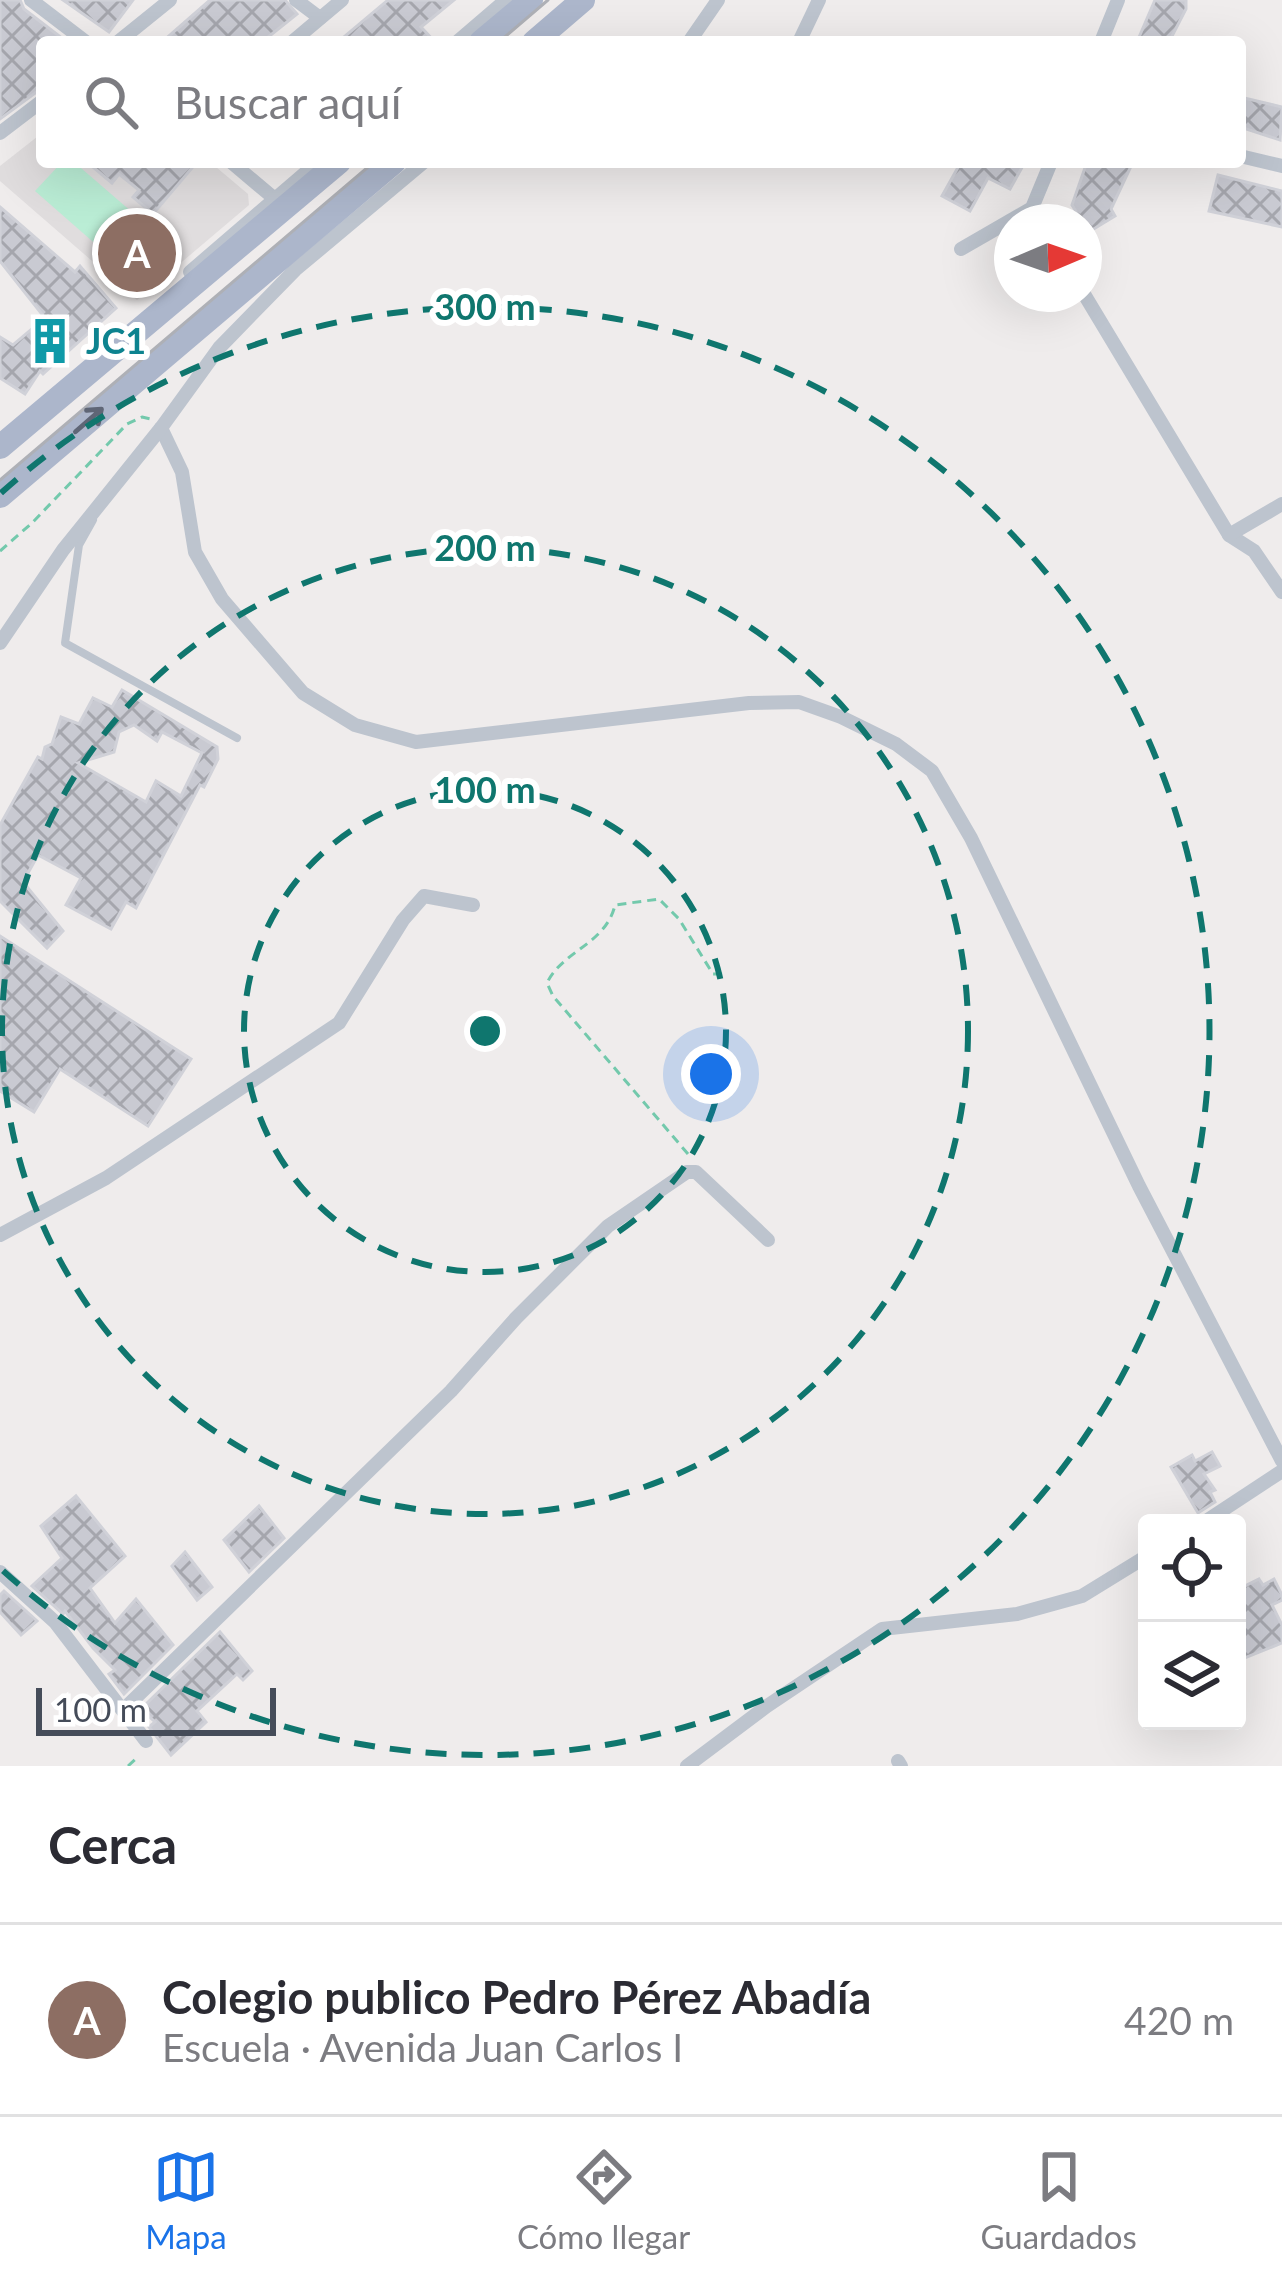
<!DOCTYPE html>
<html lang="es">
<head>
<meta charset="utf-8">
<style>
	body { margin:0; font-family:Lato,sans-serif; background:#f2f2f3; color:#2b2b33 }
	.controls { position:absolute; right:36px; bottom:36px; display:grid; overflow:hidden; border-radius:12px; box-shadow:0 12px 48px #0002 }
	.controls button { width:108px; height:108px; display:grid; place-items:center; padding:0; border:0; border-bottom:3px solid #e1e1e2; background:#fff; color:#2b2b33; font:60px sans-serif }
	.compass { position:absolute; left:994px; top:204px; width:108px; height:108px; border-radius:50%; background:#fff; box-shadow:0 12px 48px #0002; rotate:88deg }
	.scale { position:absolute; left:36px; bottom:30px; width:240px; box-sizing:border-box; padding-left:12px; border:6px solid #454c59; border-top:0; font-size:33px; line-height:42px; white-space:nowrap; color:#454c59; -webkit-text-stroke:9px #fff; paint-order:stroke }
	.you { position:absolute; left:711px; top:1074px; width:42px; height:42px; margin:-30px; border:9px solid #fff; border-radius:50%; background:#1a73e8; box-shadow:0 0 0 18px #1a73e833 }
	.badge { display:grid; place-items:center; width:78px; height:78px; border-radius:50%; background:#1a73e8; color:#fff; font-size:39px; font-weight:700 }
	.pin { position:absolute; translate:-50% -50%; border:6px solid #fff; box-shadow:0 3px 12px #0006 }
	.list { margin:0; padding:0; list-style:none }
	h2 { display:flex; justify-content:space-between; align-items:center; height:156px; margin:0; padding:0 48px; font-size:51px }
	h2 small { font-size:39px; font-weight:400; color:#7c7c81 }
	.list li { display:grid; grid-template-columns:78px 1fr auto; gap:36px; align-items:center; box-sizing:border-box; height:192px; padding:0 48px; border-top:3px solid #e1e1e2 }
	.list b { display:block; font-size:45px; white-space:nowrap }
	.list p { margin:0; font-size:39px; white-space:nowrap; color:#7c7c81 }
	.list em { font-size:39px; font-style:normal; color:#7c7c81 }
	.icon { flex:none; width:66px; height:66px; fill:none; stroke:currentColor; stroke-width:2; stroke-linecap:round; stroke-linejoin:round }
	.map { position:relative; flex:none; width:1282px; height:1766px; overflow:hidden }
	.search { position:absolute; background:#fff; box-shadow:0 12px 48px #0002; left:36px; right:36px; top:36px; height:132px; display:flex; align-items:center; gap:30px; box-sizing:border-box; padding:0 42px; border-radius:12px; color:#7c7c81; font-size:45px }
	.sheet { height:348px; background:#fff }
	nav { display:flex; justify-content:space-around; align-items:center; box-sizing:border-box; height:168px; border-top:3px solid #e1e1e2; background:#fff; font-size:33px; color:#7c7c81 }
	nav a { display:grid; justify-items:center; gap:6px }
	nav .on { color:#1a73e8 }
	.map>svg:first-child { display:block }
</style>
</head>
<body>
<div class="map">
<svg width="1282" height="1766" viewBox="0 0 1282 1766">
	<defs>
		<pattern id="building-cross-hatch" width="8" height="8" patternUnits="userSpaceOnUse" patternTransform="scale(3)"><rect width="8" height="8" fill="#c9cad2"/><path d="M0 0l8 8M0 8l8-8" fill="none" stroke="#a5a6ad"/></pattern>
	</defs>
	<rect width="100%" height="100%" fill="#efecec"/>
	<polygon fill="#e0ddde" points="42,133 42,162 210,162 248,194 249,205 137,300 0,181 0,166"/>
	<polygon fill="#baedd5" points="62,162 74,162 140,219 108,255 35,191"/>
	<g fill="url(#building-cross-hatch)" stroke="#d0d1d8" stroke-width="3" fill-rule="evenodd">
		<polygon points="0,0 20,0 24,9 67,42 42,42 42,88 0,119"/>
		<polygon points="63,0 133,0 109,32"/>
		<polygon points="210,0 285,0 297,14 262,42 162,42"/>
		<polygon points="388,0 454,0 421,27 435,42 338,42"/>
		<polygon points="1155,0 1186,0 1186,9 1169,42 1137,42"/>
		<polygon points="1240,97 1282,107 1280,140 1240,127"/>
		<polygon points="87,162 197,162 153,214 133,197 139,190 119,174 112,183"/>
		<polygon points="961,162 1025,162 1010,189 988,178 970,211 942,196"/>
		<polygon points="1087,162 1133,162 1111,209 1115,216 1092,230 1087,229 1072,205"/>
		<polygon points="1218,175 1282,191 1282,227 1209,211"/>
		<polygon points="0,207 75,272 80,266 116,308 43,374 40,371 25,394 0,378 0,337 13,345 45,318 0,261"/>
		<path d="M122,690L217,747L218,759L204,787L200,785L136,908L126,902L111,929L66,905L81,878L38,855L23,882L63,931L47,948L0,901V825L38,757L42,759L45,747L52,744L61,717L79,724L93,698L112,707ZM134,725L157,741L162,732L202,753L181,796L156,781L146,802L78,763L114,752L119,732Z"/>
		<polygon points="0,936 191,1059 148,1126 60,1069 34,1112 0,1091"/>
		<polygon points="1212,1452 1220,1466 1204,1474 1215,1490 1210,1492 1215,1502 1198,1513 1171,1467 1192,1455 1195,1461"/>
		<polygon points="76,1496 125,1556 90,1588 115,1623 136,1599 173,1645 124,1694 109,1674 115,1670 93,1648 65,1611 63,1614 32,1586 62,1558 41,1526"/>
		<polygon points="259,1506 284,1538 249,1572 224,1540"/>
		<polygon points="185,1552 212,1587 197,1600 172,1566"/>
		<polygon points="1259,1579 1263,1585 1274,1579 1282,1595 1282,1600 1272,1605 1282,1625 1282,1643 1237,1661 1237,1590"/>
		<polygon points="4,1591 37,1621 21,1635 0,1612 0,1595"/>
		<polygon points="220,1632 252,1671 243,1680 237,1674 197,1711 206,1722 171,1755 149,1727 155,1722 141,1709"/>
	</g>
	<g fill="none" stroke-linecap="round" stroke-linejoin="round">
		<g stroke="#73c9ac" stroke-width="3" stroke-dasharray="9 6" stroke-linecap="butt">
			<polyline points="0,551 32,523 127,424 142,417 151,419"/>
			<path d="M688,1154L553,996L547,983C562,951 606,944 615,905L659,899L679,919L713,974H724"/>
			<polyline points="128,1766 139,1756"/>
		</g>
		<polyline stroke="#bdc4ce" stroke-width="8" points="93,520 79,545 65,643 237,738"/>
		<g stroke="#bdc4ce" stroke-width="14">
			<polyline points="31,0 86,42"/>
			<polyline points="296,0 320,18"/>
			<polyline points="118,42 170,0"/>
			<polyline points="292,42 342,0"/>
			<polyline points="457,42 506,0"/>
			<polyline points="689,42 718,0"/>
			<polyline points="799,42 819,0"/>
			<polyline points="1101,42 1118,0"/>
			<polyline points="0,133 42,101"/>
			<polyline points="1240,156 1282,166"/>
			<polyline points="231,162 275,199"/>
			<polyline points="961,249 1032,208 1051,162"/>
			<polyline points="190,272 318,162"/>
			<polyline points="1084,294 1229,535 1254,551 1282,592"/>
			<polyline points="161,428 182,472 195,552 222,599 303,693 355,725 416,742 749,703 799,702 841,717 896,744 932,771 971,838 1139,1186 1282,1461"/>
			<polyline points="1229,535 1282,504"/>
			<polyline points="0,643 63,550 161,428 219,348 295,270 424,162"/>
			<polyline points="0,1235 106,1178 339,1023 403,920 424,896 473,905"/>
			<polyline points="1203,1523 1282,1471"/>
			<polyline points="0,1572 55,1622 146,1741"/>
			<polyline points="123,1710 451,1391 516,1318 608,1226 687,1172 696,1172 768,1240"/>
			<polyline points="898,1761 901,1766"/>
			<polyline points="687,1766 767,1706 882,1629 1017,1614 1082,1596 1147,1556"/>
		</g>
		<g stroke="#acb6cb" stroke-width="24">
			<polyline points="481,42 531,0"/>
			<polyline points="534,42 583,0"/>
			<polyline points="0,447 339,162"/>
			<polyline points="0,496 394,162"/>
		</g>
		<g stroke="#aeb0b6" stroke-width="3">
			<polyline points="499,42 548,0"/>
			<polyline points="0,480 374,162"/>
		</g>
	</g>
	<defs><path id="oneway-shaft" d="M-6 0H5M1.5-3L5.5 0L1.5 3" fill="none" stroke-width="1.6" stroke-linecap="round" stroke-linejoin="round" transform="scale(3)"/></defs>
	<use stroke="#5f6676" href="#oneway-shaft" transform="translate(89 420) rotate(-41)"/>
	<g fill="none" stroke="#0f766e" stroke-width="6" stroke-dasharray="21 15">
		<circle cx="485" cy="1031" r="241"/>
		<circle cx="485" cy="1031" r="483"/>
		<path d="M1 493A724 724 0 1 1 1 1569"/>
	</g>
	<defs>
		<symbol id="building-bare" viewBox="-9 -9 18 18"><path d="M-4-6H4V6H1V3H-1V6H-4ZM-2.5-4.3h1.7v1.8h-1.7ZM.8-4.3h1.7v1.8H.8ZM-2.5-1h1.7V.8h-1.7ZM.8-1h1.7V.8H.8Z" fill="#0f9aa8" stroke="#fff" stroke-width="2.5" paint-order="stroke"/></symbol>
	</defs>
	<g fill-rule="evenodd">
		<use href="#building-bare" x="17" y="308" width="66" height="66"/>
	</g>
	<g text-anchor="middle" stroke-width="12" stroke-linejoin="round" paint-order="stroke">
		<g font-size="36" font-weight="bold" fill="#0d838f" stroke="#fff" text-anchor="start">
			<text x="86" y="354">JC1</text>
		</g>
	</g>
	<circle cx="485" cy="1031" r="18" fill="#0f766e" stroke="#fff" stroke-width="6"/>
	<g font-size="36" text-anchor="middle" font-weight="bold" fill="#0f766e" stroke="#fff" stroke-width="12" stroke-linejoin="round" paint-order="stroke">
		<text x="485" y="320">300 m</text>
		<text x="485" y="561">200 m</text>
		<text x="485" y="803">100 m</text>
	</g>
</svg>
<div class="controls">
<button><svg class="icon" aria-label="locate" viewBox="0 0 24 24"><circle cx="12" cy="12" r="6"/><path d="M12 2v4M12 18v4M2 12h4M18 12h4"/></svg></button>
<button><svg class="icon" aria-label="layers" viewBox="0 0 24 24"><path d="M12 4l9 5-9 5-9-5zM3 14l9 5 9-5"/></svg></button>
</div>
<svg class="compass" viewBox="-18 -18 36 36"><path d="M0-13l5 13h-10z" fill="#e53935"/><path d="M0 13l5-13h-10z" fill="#7c7c81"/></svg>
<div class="scale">100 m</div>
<div class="you"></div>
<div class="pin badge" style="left:137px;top:253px;background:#8d6e63">A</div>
<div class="search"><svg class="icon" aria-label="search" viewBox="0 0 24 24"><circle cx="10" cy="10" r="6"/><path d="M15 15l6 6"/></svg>Buscar aquí</div>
</div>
<section class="sheet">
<h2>Cerca<small></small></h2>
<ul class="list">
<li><span class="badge" style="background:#8d6e63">A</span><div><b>Colegio publico Pedro Pérez Abadía</b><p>Escuela · Avenida Juan Carlos I</p></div><em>420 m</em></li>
</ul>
</section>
<nav>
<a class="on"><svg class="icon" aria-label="map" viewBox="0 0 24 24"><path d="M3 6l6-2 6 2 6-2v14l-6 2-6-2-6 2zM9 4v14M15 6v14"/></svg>Mapa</a>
<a><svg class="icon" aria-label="directions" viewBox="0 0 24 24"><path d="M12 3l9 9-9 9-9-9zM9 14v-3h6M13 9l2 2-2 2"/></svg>Cómo llegar</a>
<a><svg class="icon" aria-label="saved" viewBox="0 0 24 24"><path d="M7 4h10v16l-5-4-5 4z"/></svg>Guardados</a>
</nav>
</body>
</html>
